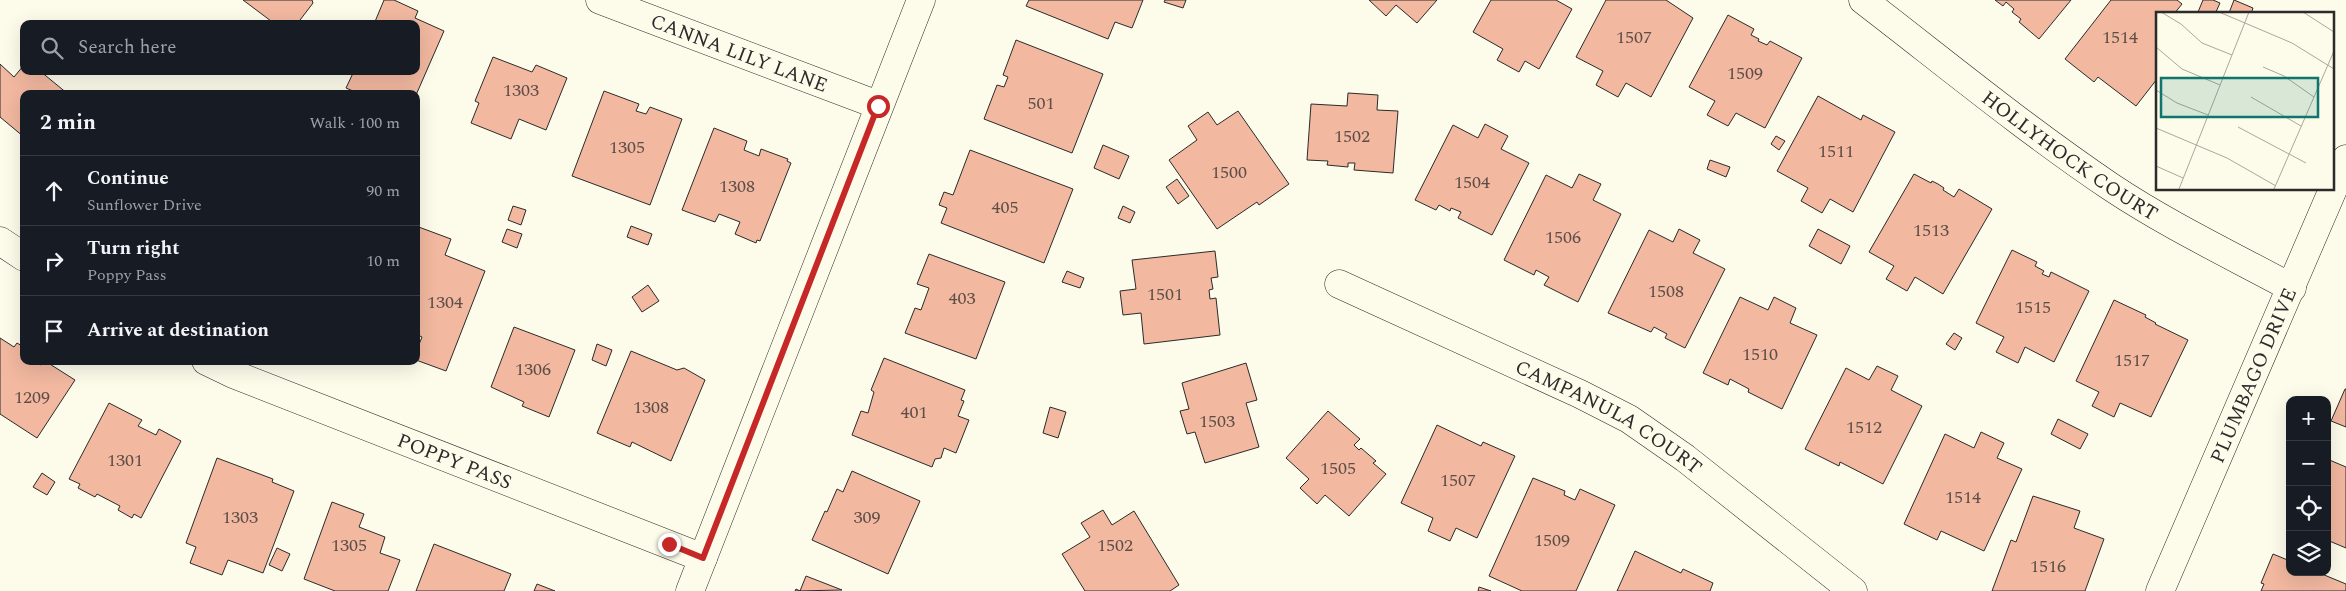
<!DOCTYPE html>
<html lang="en">
<head>
<meta charset="utf-8">
<style>
	body { margin:0; font-family:Spectral,serif; background:#20242c; color:#f1f3f6 }
	.controls { position:absolute; right:15px; bottom:15px; display:grid; overflow:hidden; border-radius:10px; box-shadow:0 5px 20px #0002 }
	.controls button { width:45px; height:45px; display:grid; place-items:center; padding:0; border:0; border-bottom:1px solid #363941; background:#171b24; color:#f1f3f6; font:25px sans-serif }
	.stop { position:absolute; width:15px; height:15px; margin:-11px; border:4px solid #c62828; border-radius:50%; background:#fff }
	.stop.end { background:#c62828; border-color:#fff; box-shadow:0 1px 5px #0008 }
	.list { margin:0; padding:0; list-style:none }
	h2 { display:flex; justify-content:space-between; align-items:center; height:65px; margin:0; padding:0 20px; font-size:21px }
	h2 small { font-size:16px; font-weight:400; color:#9ea1a6 }
	.list li { display:grid; grid-template-columns:32px 1fr auto; gap:15px; align-items:center; box-sizing:border-box; height:70px; padding:0 20px; border-top:1px solid #363941 }
	.list b { display:block; font-size:19px; white-space:nowrap }
	.list p { margin:0; font-size:16px; white-space:nowrap; color:#9ea1a6 }
	.list em { font-size:16px; font-style:normal; color:#9ea1a6 }
	.icon { flex:none; width:28px; height:28px; fill:none; stroke:currentColor; stroke-width:2; stroke-linecap:round; stroke-linejoin:round }
	.map { position:relative; flex:none; width:2346px; height:591px; overflow:hidden }
	.search { position:absolute; background:#171b24; box-shadow:0 5px 20px #0002; left:20px; top:20px; width:400px; height:55px; display:flex; align-items:center; gap:12px; box-sizing:border-box; padding:0 18px; border-radius:10px; color:#9ea1a6; font-size:19px }
	.panel { position:absolute; background:#171b24; box-shadow:0 5px 20px #0002; left:20px; top:90px; width:400px; height:275px; border-radius:10px }
	.map>svg:first-child { display:block }
</style>
</head>
<body>
<div class="map">
<svg width="2346" height="591" viewBox="0 0 2346 591">
	<rect width="100%" height="100%" fill="#fdfbea"/>
	<g fill="#f2b8a0" stroke="#2b2b2b">
		<polygon points="243,0 312,0 313,3 297,24 275,24"/>
		<polygon points="384,0 394,0 418,11 415,18 444,31 416,95 360,94 346,88 354,71 416,71 416,24 374,24"/>
		<polygon points="1029,0 1143,0 1132,28 1115,22 1108,39 1026,6"/>
		<polygon points="1165,0 1186,0 1183,8 1164,2"/>
		<polygon points="1369,0 1437,0 1417,23 1396,5 1386,16"/>
		<polygon points="1491,0 1556,0 1572,9 1539,69 1525,61 1519,72 1497,60 1503,49 1473,32"/>
		<polygon points="1606,0 1666,0 1693,18 1651,97 1626,83 1618,97 1596,85 1603,71 1576,57"/>
		<polygon points="1995,0 2071,0 2039,39 2019,22 2021,19 2012,12 2014,9 2006,2 2003,6"/>
		<polygon points="2111,0 2177,0 2182,4 2174,14 2157,14 2157,79 2136,106 2098,77 2094,82 2065,59"/>
		<polygon points="2203,0 2213,0 2220,3 2215,14 2198,12"/>
		<polygon points="2234,0 2253,8 2251,14 2229,13"/>
		<polygon points="1728,15 1754,29 1751,35 1759,39 1758,41 1767,45 1770,41 1802,58 1765,128 1736,113 1728,126 1707,115 1715,101 1689,87"/>
		<polygon points="1016,40 1103,74 1072,153 984,119 997,85 1004,87 1008,77 1003,75"/>
		<polygon points="493,57 532,72 536,65 567,78 546,130 519,119 511,139 471,123 479,103 475,101"/>
		<polygon points="0,64 14,77 24,65 24,71 40,71 68,94 24,94 24,137 0,117"/>
		<polygon points="604,91 639,104 636,111 646,114 650,107 682,119 650,205 572,176"/>
		<polygon points="1348,93 1378,95 1377,110 1398,111 1393,173 1354,170 1355,163 1348,163 1348,167 1327,165 1328,161 1307,160 1311,104 1347,106"/>
		<polygon points="1818,96 1861,120 1863,115 1895,132 1853,212 1830,199 1822,213 1801,201 1808,188 1777,171"/>
		<polygon points="1238,111 1289,184 1259,205 1257,202 1217,229 1169,160 1197,140 1188,126 1208,112 1217,125"/>
		<polygon points="1485,124 1508,136 1501,149 1529,163 1492,235 1458,218 1461,212 1451,208 1450,211 1439,205 1436,210 1415,200 1453,125 1478,138"/>
		<polygon points="714,128 747,141 744,150 759,156 761,149 788,159 787,161 791,163 760,241 757,240 756,243 735,234 740,222 719,214 715,222 682,210"/>
		<polygon points="1776,136 1785,141 1779,150 1771,144"/>
		<polygon points="1103,145 1129,156 1119,179 1094,168"/>
		<polygon points="970,150 1073,189 1044,263 941,223 947,208 939,205 944,192 953,195"/>
		<polygon points="1710,160 1730,167 1726,177 1707,169"/>
		<polygon points="1579,174 1601,184 1593,200 1621,214 1578,302 1544,285 1549,277 1536,270 1534,275 1504,260 1546,175 1572,188"/>
		<polygon points="1914,174 1931,183 1932,181 1938,184 1944,188 1943,190 1954,197 1959,189 1992,209 1943,294 1915,277 1907,291 1886,279 1894,266 1869,252"/>
		<polygon points="1177,179 1189,196 1178,204 1166,187"/>
		<polygon points="513,206 526,210 521,225 508,220"/>
		<polygon points="1123,206 1135,212 1130,223 1118,218"/>
		<polygon points="416,226 451,239 445,255 485,271 446,371 416,360 416,352 422,337 416,334"/>
		<polygon points="631,226 652,234 648,245 627,237"/>
		<polygon points="507,229 522,234 517,248 502,242"/>
		<polygon points="1679,229 1700,240 1693,253 1725,269 1685,348 1665,338 1667,334 1654,327 1651,332 1608,313 1649,230 1673,242"/>
		<polygon points="1818,229 1850,246 1841,264 1809,246"/>
		<polygon points="2012,250 2037,262 2035,266 2044,271 2042,274 2049,277 2051,272 2089,291 2054,362 2025,347 2018,363 1996,352 2004,337 1976,323"/>
		<polygon points="1215,251 1218,277 1211,278 1213,289 1209,290 1210,299 1216,298 1220,335 1144,344 1141,313 1123,315 1120,291 1136,289 1132,260"/>
		<polygon points="929,254 1005,282 976,359 905,333 915,308 921,310 929,288 917,284"/>
		<polygon points="1067,271 1084,278 1080,288 1062,282"/>
		<polygon points="648,285 659,301 642,312 632,297"/>
		<polygon points="1740,297 1768,310 1774,297 1796,308 1790,323 1817,335 1782,409 1748,392 1749,389 1730,379 1728,385 1703,373"/>
		<polygon points="2114,300 2146,315 2145,317 2156,323 2155,324 2188,340 2151,417 2120,403 2114,417 2092,406 2099,392 2076,381"/>
		<polygon points="514,327 575,350 549,417 522,406 524,402 491,387"/>
		<polygon points="1954,333 1962,338 1955,350 1946,344"/>
		<polygon points="0,338 14,347 17,343 24,347 24,361 35,361 41,365 45,361 75,380 37,438 0,414"/>
		<polygon points="597,344 612,350 606,366 592,360"/>
		<polygon points="631,351 677,370 684,368 705,380 671,461 632,442 630,447 597,433"/>
		<polygon points="884,358 965,390 961,400 964,401 958,416 969,420 956,453 944,448 941,458 935,459 932,467 852,435 861,411 868,413 874,392 871,390"/>
		<polygon points="1246,363 1257,400 1246,403 1259,447 1205,463 1195,432 1187,434 1180,411 1189,409 1182,383"/>
		<polygon points="1877,366 1898,376 1891,390 1922,406 1883,484 1840,462 1839,466 1805,449 1846,368 1869,380"/>
		<polygon points="2345,389 2346,389 2346,427 2331,421"/>
		<polygon points="109,403 142,420 138,426 156,435 159,429 181,441 141,518 134,514 132,518 118,510 120,506 97,494 95,497 78,488 80,484 69,479"/>
		<polygon points="1050,407 1066,412 1058,438 1043,433"/>
		<polygon points="1328,411 1360,439 1354,445 1359,450 1361,448 1376,461 1373,463 1386,474 1349,516 1325,495 1317,504 1300,488 1309,479 1286,458"/>
		<polygon points="2058,419 2088,434 2080,449 2051,434"/>
		<polygon points="1437,425 1481,446 1483,442 1515,456 1477,538 1456,528 1450,541 1428,531 1433,518 1401,503"/>
		<polygon points="1981,432 2004,443 1997,458 2022,469 1984,551 1941,531 1937,540 1904,524 1945,434 1974,448"/>
		<polygon points="217,458 273,479 272,482 294,491 263,573 228,560 222,575 190,563 196,547 186,543"/>
		<polygon points="2327,459 2346,467 2346,548 2327,540"/>
		<polygon points="852,471 920,501 888,574 812,540 825,511 827,512 837,489 843,492"/>
		<polygon points="42,473 55,482 47,495 33,487"/>
		<polygon points="1533,478 1565,491 1564,495 1575,500 1580,489 1615,505 1576,591 1522,591 1489,576"/>
		<polygon points="2033,496 2080,511 2074,528 2104,539 2085,591 1992,591 2011,540 2016,542"/>
		<polygon points="332,502 364,514 359,527 385,537 380,553 400,560 388,591 335,591 304,579"/>
		<polygon points="1103,510 1112,525 1134,511 1179,585 1170,591 1085,591 1062,554 1090,537 1081,523"/>
		<polygon points="434,544 511,574 504,591 416,591"/>
		<polygon points="277,548 290,554 282,571 269,565"/>
		<polygon points="1635,551 1681,573 1683,569 1713,583 1710,591 1617,591"/>
		<polygon points="2273,554 2290,561 2290,572 2317,572 2346,584 2346,591 2261,591 2264,584 2261,583"/>
		<polygon points="806,576 842,590 795,591 796,589 800,591"/>
		<polygon points="537,584 555,591 534,591"/>
		<polygon points="1479,587 1491,591 1478,591"/>
	</g>
	<g fill="none" stroke-linecap="round" stroke-linejoin="round">
		<defs>
			<g id="minor">
				<path id="s1" d="M600,0L878,105"/>
				<path id="s2" d="M1863,0C1945,63 2025,129 2111,187C2168,225 2231,255 2292,288"/>
				<polyline points="0,241 24,257"/>
				<path id="s3" d="M1339,284L1580,394L1629,419L1685,458L1853,591"/>
				<path id="s4" d="M206,361L233,374L703,558"/>
				<polyline points="690,591 921,0"/>
				<path id="s5" d="M2160,591L2346,159"/>
			</g>
		</defs>
		<use href="#minor" stroke="#2b2b2b" stroke-width="29"/>
		<use href="#minor" stroke="#fdfbea" stroke-width="28"/>
	</g>
	<g fill="none" stroke-linecap="round" stroke-linejoin="round">
		<polyline stroke="#c62828" stroke-width="6" points="669,544 703,558 878,106"/>
	</g>
	<g text-anchor="middle" stroke-width="4" stroke-linejoin="round" paint-order="stroke">
		<g font-size="18" fill="#5d4e48">
			<text x="1634" y="43">1507</text>
			<text x="2120" y="43">1514</text>
			<text x="1745" y="79">1509</text>
			<text x="521" y="96">1303</text>
			<text x="1041" y="109">501</text>
			<text x="1352" y="142">1502</text>
			<text x="627" y="153">1305</text>
			<text x="1836" y="157">1511</text>
			<text x="1229" y="178">1500</text>
			<text x="1472" y="188">1504</text>
			<text x="737" y="192">1308</text>
			<text x="1005" y="213">405</text>
			<text x="1931" y="236">1513</text>
			<text x="1563" y="243">1506</text>
			<text x="1666" y="297">1508</text>
			<text x="1165" y="300">1501</text>
			<text x="962" y="304">403</text>
			<text x="445" y="308">1304</text>
			<text x="2033" y="313">1515</text>
			<text x="1760" y="360">1510</text>
			<text x="2132" y="366">1517</text>
			<text x="533" y="375">1306</text>
			<text x="32" y="403">1209</text>
			<text x="651" y="413">1308</text>
			<text x="914" y="418">401</text>
			<text x="1217" y="427">1503</text>
			<text x="1864" y="433">1512</text>
			<text x="125" y="466">1301</text>
			<text x="1338" y="474">1505</text>
			<text x="1458" y="486">1507</text>
			<text x="1963" y="503">1514</text>
			<text x="240" y="523">1303</text>
			<text x="867" y="523">309</text>
			<text x="1552" y="546">1509</text>
			<text x="349" y="551">1305</text>
			<text x="1115" y="551">1502</text>
			<text x="2048" y="572">1516</text>
		</g>
		<g font-size="20" fill="#2b2b2b" stroke="#fdfbea">
			<text dy="7" stroke="none"><textPath href="#s1" startOffset="149">CANNA LILY LANE</textPath></text>
			<text dy="7" stroke="none"><textPath href="#s2" startOffset="259">HOLLYHOCK COURT</textPath></text>
			<text dy="7" stroke="none"><textPath href="#s5" startOffset="235">PLUMBAGO DRIVE</textPath></text>
			<text dy="7" stroke="none"><textPath href="#s3" startOffset="301">CAMPANULA COURT</textPath></text>
			<text dy="7" stroke="none"><textPath href="#s4" startOffset="268">POPPY PASS</textPath></text>
		</g>
	</g>
	<g transform="translate(2156 12)">
		<rect width="178" height="178" fill="#fdfbea"/>
		<path fill="none" stroke="#a9a89e" stroke-width="1" d="M5,0L25,12L46,31L76,43M63,0L136,31L178,57M147,0L178,20M0,35L26,57L64,73M107,55L128,64L158,85M0,78L21,91L52,103M95,85L145,114M82,115L150,151M0,116L71,146L120,174M0,154L27,166M23,177L93,0M118,177L178,39"/>
		<path fill="#0f766e" fill-opacity="0.15" stroke="#0f766e" stroke-width="2.5" d="M5,66H162V105H5Z"/>
		<rect width="178" height="178" fill="none" stroke="#2b2b2b" stroke-width="2.5"/>
	</g>
</svg>
<div class="controls">
<button>+</button>
<button>−</button>
<button><svg class="icon" aria-label="locate" viewBox="0 0 24 24"><circle cx="12" cy="12" r="6"/><path d="M12 2v4M12 18v4M2 12h4M18 12h4"/></svg></button>
<button><svg class="icon" aria-label="layers" viewBox="0 0 24 24"><path d="M12 4l9 5-9 5-9-5zM3 14l9 5 9-5"/></svg></button>
</div>
<div class="stop" style="left:878px;top:106px"></div>
<div class="stop end" style="left:669px;top:544px"></div>
<div class="search"><svg class="icon" aria-label="search" viewBox="0 0 24 24"><circle cx="10" cy="10" r="6"/><path d="M15 15l6 6"/></svg>Search here</div>
<section class="panel">
<h2>2 min<small>Walk · 100 m</small></h2>
<ul class="list">
<li><svg class="icon" aria-label="ahead" viewBox="0 0 24 24"><path d="M12 20V5M6 11l6-6 6 6"/></svg><div><b>Continue</b><p>Sunflower Drive</p></div><em>90 m</em></li>
<li><svg class="icon" aria-label="right" viewBox="0 0 24 24"><path d="M7 20v-9h11M14 6l5 5-5 5"/></svg><div><b>Turn right</b><p>Poppy Pass</p></div><em>10 m</em></li>
<li><svg class="icon" aria-label="arrive" viewBox="0 0 24 24"><path d="M6 21V4h12l-3 4 3 4H6"/></svg><div><b>Arrive at destination</b></div></li>
</ul>
</section>
</div>
</body>
</html>
